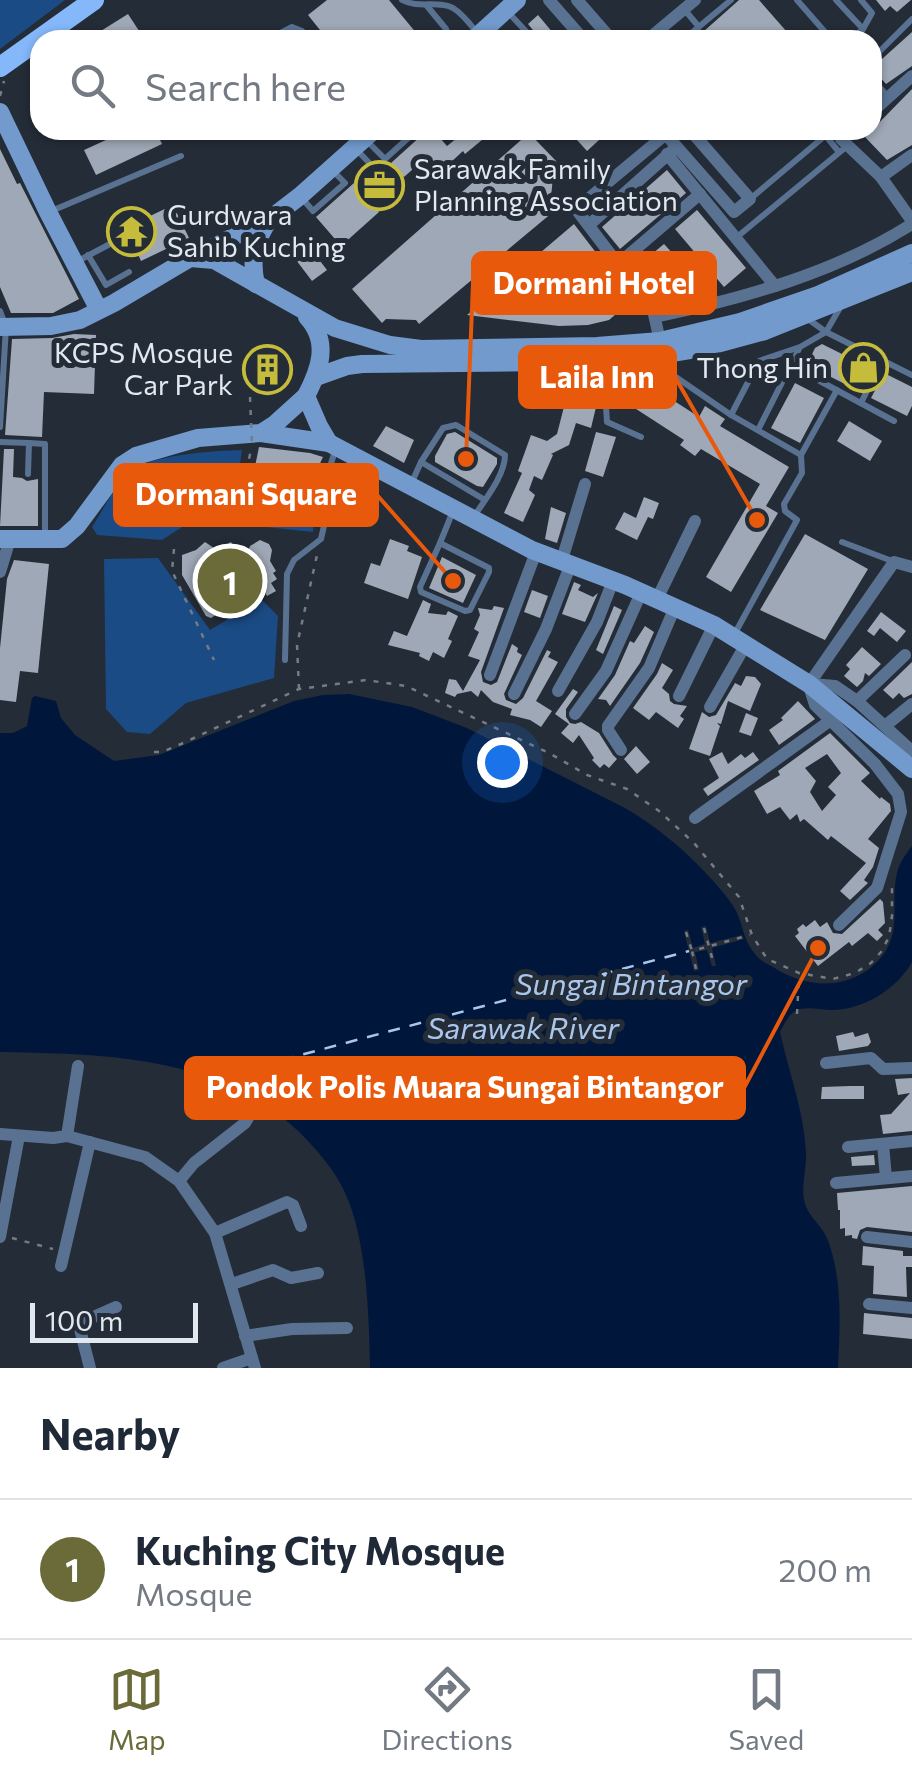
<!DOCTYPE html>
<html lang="en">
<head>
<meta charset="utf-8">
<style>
	body { margin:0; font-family:Commissioner,sans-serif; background:#f2f2f3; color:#1f2937 }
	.scale { position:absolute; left:30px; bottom:25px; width:168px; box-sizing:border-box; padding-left:10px; border:5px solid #e2e8ef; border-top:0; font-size:28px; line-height:35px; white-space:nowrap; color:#e2e8ef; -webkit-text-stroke:8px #242c37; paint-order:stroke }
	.you { position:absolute; left:502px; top:762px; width:35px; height:35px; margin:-25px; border:8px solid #fff; border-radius:50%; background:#1a73e8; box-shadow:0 0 0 15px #1a73e833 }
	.badge { display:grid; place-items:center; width:65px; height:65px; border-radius:50%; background:#6a6b39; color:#fff; font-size:32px; font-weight:700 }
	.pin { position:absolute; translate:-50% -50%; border:5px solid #fff; box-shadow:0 2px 10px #0006 }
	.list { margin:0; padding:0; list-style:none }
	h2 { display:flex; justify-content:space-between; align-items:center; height:130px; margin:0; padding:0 40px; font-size:42px }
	h2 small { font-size:32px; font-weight:400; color:#747a83 }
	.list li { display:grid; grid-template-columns:65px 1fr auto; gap:30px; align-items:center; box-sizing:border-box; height:140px; padding:0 40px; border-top:2px solid #e0e1e3 }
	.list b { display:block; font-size:38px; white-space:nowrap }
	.list p { margin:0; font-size:32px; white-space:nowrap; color:#747a83 }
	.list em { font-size:32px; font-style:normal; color:#747a83 }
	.icon { flex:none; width:55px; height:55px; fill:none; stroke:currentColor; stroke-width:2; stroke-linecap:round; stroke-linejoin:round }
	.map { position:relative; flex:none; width:912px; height:1368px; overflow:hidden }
	.search { position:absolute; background:#fff; box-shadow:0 2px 8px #0004; left:30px; right:30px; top:30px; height:110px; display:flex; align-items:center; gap:25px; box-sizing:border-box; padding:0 35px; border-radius:30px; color:#747a83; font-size:38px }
	.sheet { height:270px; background:#fff }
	nav { display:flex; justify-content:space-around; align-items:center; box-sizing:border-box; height:140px; border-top:2px solid #e0e1e3; background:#fff; font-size:28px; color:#747a83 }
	nav a { display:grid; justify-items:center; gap:5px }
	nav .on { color:#6a6b39 }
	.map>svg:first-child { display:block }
</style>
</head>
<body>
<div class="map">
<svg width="912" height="1368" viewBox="0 0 912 1368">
	<rect width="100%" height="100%" fill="#242c37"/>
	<g fill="#1a4b84">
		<polygon points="0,0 65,0 0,49"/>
		<path d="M242,450L232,520L217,513L193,520L162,540L97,535L92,527C102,512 114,487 127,474C148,454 214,451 242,450Z"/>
		<polygon points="250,482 316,490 313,532 248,525"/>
		<polygon points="158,558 210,630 261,599 278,616 274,678 186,703 150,734 127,732 106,709 104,559"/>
	</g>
	<path fill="#00173b" d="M349,694L412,707L467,728L625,808C654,825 680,846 703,870C714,882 730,898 737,913C744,929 743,939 755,954C759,960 766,963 773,967C809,991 856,990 883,955C902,930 890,900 897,873C899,863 906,854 912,846V962C897,989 863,1010 832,1010C822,1010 810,1007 800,1009C789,1012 785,1023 780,1032C789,1073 804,1111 806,1153C807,1168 801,1184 804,1199C806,1215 821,1224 827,1238C843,1279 840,1325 838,1368H370C369,1317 367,1242 346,1195C339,1178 328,1164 317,1151C237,1056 114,1054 0,1052V733H13L27,726L32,698L35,696L56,701L61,718L75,735L114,761L159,755L294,701L323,695Z"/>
	<polygon fill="#242c37" points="706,926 710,943 742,935 744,939 712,948 716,966 712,966 707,950 695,952 699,970 694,971 684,931 688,930 693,948 705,944 701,927"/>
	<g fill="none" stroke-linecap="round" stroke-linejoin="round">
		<polyline stroke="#a9c7ed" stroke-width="2.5" stroke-dasharray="12 10" stroke-linecap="butt" points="282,1060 689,951"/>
	</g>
	<g fill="#9ea8b6" fill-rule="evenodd">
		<polygon points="327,0 389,0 422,40 328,40 308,15"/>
		<polygon points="739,0 759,0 794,40 694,40"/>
		<polygon points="876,0 911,0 897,12 890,6 885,11"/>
		<polygon points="128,14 145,40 100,40 96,34"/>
		<polygon points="538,15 559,40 541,40 528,24"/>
		<polygon points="912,32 912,66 886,84 872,68"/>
		<polygon points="912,89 912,145 887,160 865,137"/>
		<polygon points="128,130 155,130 162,144 96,175 84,150"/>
		<polygon points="424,130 433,130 447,146 467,130 494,130 465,154 463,151 436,176 422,161 404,177 391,163 422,135"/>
		<polygon points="568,130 610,130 587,151"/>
		<polygon points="529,133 558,163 554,166 550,208 553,212 419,324 416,320 386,319 382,323 352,289"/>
		<polygon points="0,149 17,184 20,183 79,299 53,313 11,313 0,287"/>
		<polygon points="667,170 686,193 620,249 602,227"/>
		<polygon points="371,175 387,191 395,192 377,209 379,212 341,246 316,217 354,183 356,186"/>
		<polygon points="173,205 189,238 141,261 137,252 134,253 127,239 130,238 125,228"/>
		<polygon points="697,210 746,268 724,287 675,229"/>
		<polygon points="574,224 630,297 630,302 609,320 588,325 559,326 467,315"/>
		<polygon points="307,244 327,270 312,281 293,256"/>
		<polygon points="664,244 684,266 652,292 634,269"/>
		<polygon points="74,334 96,335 94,394 44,392 42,437 5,435 12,339 52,338"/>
		<polygon points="822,344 870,368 859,391 807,365 815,348"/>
		<polygon points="884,373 912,387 912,406 907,416 871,398"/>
		<polygon points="795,383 824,398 800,443 771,428"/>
		<polygon points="648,384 699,417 705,406 725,419 720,426 789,467 766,506 778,513 731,592 706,577 760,484 701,449 695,456 680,445 684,440 633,407"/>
		<polygon points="567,395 587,397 586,399 597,403 591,428 576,423 569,445 551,454 553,455 542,480 534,476 529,490 535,495 523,522 504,513 522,473 518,471 531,435 547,441 557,434"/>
		<polygon points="849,421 882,441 870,461 837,441"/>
		<polygon points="386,426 414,440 404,463 373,446"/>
		<polygon points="455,432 497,458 497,464 483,487 477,486 435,462 435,456 447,434"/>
		<polygon points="596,432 616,437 603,477 585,471"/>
		<polygon points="259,447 310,453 323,457 312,480 272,481 253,476"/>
		<polygon points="4,449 14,449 13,477 22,478 27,481 38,479 38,526 0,526"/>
		<polygon points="339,464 379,486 368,509 350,499 348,508 332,503 331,486"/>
		<polygon points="644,497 659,503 653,519 648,517 637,540 615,529 624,512 636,518"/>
		<polygon points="551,507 566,513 557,543 545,539"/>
		<polygon points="805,534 868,569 825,640 760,610"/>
		<polygon points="390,539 409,546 407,551 422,557 408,599 364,583 371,563 380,566"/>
		<polygon points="260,540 269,544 272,550 270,561 276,571 273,573 277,579 271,583 276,591 267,596 261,586 211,618 206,616 182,575 182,555 196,550 205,542 217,550 231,542 244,564 250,546"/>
		<polygon points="442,557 476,575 463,603 429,588"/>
		<polygon points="14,560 49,564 38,673 20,671 16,702 0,700 0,648 7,579"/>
		<polygon points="574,582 581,585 578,590 593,597 598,593 585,622 562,614"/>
		<polygon points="532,590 548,596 540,618 524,612"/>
		<polygon points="423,600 431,604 428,613 446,615 448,611 458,616 448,639 452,641 444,658 433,652 429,661 419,656 420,653 388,645 394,631 407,636"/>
		<polygon points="494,606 504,608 481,672 483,682 491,685 497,682 512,644 518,648 517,652 522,655 504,694 506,700 516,704 523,698 547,650 551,652 548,657 558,662 536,701 552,711 541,727 530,720 510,715 512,709 493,702 481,690 478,697 471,691 457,694 455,697 445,693 449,679 456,680 463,691 480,660 468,656 479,632 474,629 480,615 478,608 492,610"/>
		<polygon points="614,606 622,610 603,654 596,650"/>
		<polygon points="881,612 906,631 897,642 880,628 874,636 867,631"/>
		<polygon points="645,626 654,632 640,663 610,706 606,700 598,699 615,675 630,641 634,643"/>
		<polygon points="862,647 881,664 869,676 865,673 863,681 857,687 844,676 850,669 846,665"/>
		<polygon points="912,662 912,694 904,698 899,693 893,699 883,690"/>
		<polygon points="662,663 673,670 662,688 669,694 670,701 674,704 687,706 680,716 684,719 678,728 656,712 649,720 633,708 657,674"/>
		<polygon points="746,676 755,677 761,684 750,711 728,701 721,724 717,723 720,726 710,756 689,749 702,712 709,717 716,715 735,683 741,686"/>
		<polygon points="573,689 578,692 566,709 566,717 570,723 575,724 581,722 599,733 613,755 617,759 609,768 604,764 600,768 592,760 594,758 579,735 573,743 561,733 569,724 555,714"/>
		<polygon points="798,701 815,719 779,745 769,730 783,720 781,718"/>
		<polygon points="746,713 758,718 751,736 739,732"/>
		<path d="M830,733L870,773L861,781L880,799L881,797L890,804L891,811L868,839L879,848L873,867L864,880L868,883L850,900L840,891L866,863L831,836L828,840L804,819L800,822L797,814L790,820L780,807L767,814L754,791L780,775L778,771ZM827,754L841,773L828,787L836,795L822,811L810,792L816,781L805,768Z"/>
		<polygon points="636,746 650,762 637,774 624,759"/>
		<polygon points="722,752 728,764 741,754 745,758 753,752 759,760 708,796 703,789 719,778 709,759"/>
		<polygon points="880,899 883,902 885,923 878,930 883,935 877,941 868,933 852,946 849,942 818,966 795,936 799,933 797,929 803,924 806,927 815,920 820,927 827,922 833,933 842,934"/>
		<polygon points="853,1032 855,1037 868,1033 871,1042 868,1046 839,1051 836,1036"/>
		<polygon points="912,1078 912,1131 883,1134 880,1115 891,1114 910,1093 898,1095 895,1079"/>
		<polygon points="850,1086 864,1086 864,1099 821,1099 822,1087"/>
		<polygon points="874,1155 875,1165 852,1166 851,1157"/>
		<polygon points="912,1186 912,1232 867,1227 860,1230 857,1239 852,1238 852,1235 845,1236 845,1228 840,1229 840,1210 838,1210 837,1193"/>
		<polygon points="863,1246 903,1251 903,1256 912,1256 912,1267 906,1267 907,1297 873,1294 874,1266 862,1265"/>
		<polygon points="864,1313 912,1318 912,1339 863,1334"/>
	</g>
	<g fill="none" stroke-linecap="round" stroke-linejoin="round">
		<g stroke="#757c85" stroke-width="2.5" stroke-dasharray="5 8" stroke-linecap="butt">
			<polyline points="0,96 4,81"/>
			<polyline points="243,484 252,446"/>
			<polyline points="174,549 172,571 214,660"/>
			<polyline points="299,689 297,645 317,555"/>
			<polyline points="154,752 162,752 181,744 299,689 366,680 406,686 549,753 587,775 627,789 659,811 694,843 739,897 752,935 767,959 799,973 833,979 855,973 871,963 881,952 889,937 892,916 892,883"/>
			<polyline points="704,928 714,965"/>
			<polyline points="686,932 692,951 689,951"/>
			<polyline points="696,969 692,951 750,935"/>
			<polyline points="797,1014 799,975"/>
			<polyline points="265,1089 282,1060"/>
			<polyline points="12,1238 53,1249"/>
		</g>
		<g stroke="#597292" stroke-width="6">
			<path d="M402,0C418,9 438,0 453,8C463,14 471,25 478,34"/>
			<polyline points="797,0 832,40"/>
			<polyline points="836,0 863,29 851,40"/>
			<polyline points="861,0 872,13 863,29"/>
			<polyline points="427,6 446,29 450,40"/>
			<polyline points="684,9 699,27"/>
			<polyline points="507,11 534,40"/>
			<polyline points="488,28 499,40"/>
			<polyline points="267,40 292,27 302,31 310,40"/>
			<polyline points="683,40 731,0"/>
			<polyline points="872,59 912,19"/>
			<polyline points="872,78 887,96"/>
			<polyline points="821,130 839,152"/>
			<polyline points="367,141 385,159 417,130"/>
			<polyline points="356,149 391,186"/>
			<polyline points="363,173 371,165"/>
			<polyline points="301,197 313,211 345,183 332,170"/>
			<polyline points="750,199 826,135"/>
			<polyline points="49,212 181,156"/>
			<polyline points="737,237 846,147"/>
			<polyline points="88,255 106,285 129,272"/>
			<polyline points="76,262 110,244"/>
			<polyline points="0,311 6,327 0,427"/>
			<polyline points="808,319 826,332 912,375"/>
			<polyline points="654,362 731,415 801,455"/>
			<polyline points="790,365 894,421"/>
			<polyline points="543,385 593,391 602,395 606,407 607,422 641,437"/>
			<polyline points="861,403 882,360"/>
			<polyline points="731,415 759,361 800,347 826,332 841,306"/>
			<polyline points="758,430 799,349"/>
			<polyline points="0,442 29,443"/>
			<polyline points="28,474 29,443 45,444 45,536"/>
			<polyline points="411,484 421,462"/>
			<path d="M475,515C486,498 505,475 505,455L456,425L443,428L421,462L485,500"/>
			<polyline points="842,542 892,561"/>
			<polygon points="440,543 489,568 489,572 470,610 465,611 421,592 420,587"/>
			<polyline points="440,543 453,511"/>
			<polyline points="734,635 797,520 785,511 784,504 802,473 801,455 837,390"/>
			<polyline points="285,660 287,574 294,560 321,539 326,517 324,485 336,448"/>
		</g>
		<g stroke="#597292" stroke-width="12">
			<polyline points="549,0 584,40"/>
			<polyline points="577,0 612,40"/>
			<polyline points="647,40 695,0"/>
			<polyline points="872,112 912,76"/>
			<polyline points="662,130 734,212 750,199 690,130"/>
			<polyline points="851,130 841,139 881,177 912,221"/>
			<polyline points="667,154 775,286"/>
			<polyline points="881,177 912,155"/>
			<polyline points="589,225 673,150"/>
			<polyline points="618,264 700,194"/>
			<path d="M655,317C744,298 835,273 912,224"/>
			<polyline points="660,341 653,310 576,209 666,134"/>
			<polyline points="561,563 585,484"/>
			<polyline points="0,572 10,539"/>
			<polyline points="657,599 695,521"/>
			<polyline points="490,675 536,552"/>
			<polyline points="809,684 894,562 912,567"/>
			<polyline points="811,684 835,686 857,701 912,751"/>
			<polyline points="809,686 815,705 875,764 898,794 901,812 877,888 839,925"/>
			<polyline points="558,691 597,622 613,581"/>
			<polyline points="514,694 546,629 570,566"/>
			<polyline points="679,696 714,625"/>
			<polyline points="857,701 905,655"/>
			<polyline points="710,707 746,644"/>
			<polyline points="575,714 606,671 641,593"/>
			<polyline points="885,726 912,704"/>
			<polyline points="621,750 608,730 608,726 649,668 675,607"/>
			<polyline points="695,818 831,720"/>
			<polyline points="826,1063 871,1058 883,1069 912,1068"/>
			<polyline points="0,1134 53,1138 67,1136 145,1157 179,1181 215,1233 255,1368"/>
			<polyline points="67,1136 78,1066"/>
			<polyline points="883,1144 886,1178"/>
			<polyline points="848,1147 912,1141"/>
			<polyline points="179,1181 194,1163 245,1123 258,1101"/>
			<polyline points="836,1183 912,1176"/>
			<polyline points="215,1233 287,1202 293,1205 301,1226"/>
			<polyline points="0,1237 19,1136"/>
			<polyline points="867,1237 912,1242"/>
			<polyline points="61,1266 90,1142"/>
			<polyline points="232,1284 273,1270 291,1278 318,1273"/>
			<polyline points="869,1304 912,1308"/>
			<polyline points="245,1336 292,1329 347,1328"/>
			<polyline points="90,1368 80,1329 89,1319 116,1307"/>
			<polyline points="223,1368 252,1358"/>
		</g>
		<g stroke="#729acd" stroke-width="18">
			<polyline points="473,40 517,0"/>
			<polyline points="0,112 48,212 99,310"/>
			<polyline points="190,258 214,260 335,328 390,345 421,349 597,346 660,341 740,322 818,295 912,253"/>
			<path d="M256,284C250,259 255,241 269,220"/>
			<path d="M307,317C330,342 320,369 306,396L319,426L329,443"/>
			<polyline points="0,327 51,326 80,320 114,303 190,258 270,219 300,196 374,130"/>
			<polyline points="316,377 347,366 362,364 547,362 647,357 702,348 765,331 912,272"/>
			<polyline points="261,433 329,443 532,550 625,585 714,625 809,684 912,769"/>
			<polyline points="0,539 62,539 77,526 122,465 136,456 198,438 261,433 275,424 306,396"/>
		</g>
		<polyline stroke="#84b8fa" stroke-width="20" points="0,67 94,0"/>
		<polyline stroke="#757c85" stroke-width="2.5" stroke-dasharray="5 8" stroke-linecap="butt" points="250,397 252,444"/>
	</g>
	<defs>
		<symbol id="office-ring" viewBox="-11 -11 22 22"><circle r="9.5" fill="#242c37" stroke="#c6bc3c" stroke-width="1.5"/><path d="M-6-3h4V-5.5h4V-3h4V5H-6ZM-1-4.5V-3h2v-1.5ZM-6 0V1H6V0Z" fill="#c6bc3c"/></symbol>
		<symbol id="temple-ring" viewBox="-11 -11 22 22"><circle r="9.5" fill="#242c37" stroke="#c6bc3c" stroke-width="1.5"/><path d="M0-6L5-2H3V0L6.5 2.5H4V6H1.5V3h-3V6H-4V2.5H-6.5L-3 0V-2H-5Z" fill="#c6bc3c"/></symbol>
		<symbol id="shop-ring" viewBox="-11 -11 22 22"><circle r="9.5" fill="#242c37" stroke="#c6bc3c" stroke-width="1.5"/><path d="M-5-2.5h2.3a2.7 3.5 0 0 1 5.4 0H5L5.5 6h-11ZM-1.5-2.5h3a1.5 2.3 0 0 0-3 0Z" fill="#c6bc3c"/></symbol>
		<symbol id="building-ring" viewBox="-11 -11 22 22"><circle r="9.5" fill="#242c37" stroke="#c6bc3c" stroke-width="1.5"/><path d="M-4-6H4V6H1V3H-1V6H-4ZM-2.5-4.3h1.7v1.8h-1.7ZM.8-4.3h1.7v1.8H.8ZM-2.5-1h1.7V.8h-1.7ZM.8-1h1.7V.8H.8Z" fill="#c6bc3c"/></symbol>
	</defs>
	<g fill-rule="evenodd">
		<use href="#office-ring" x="352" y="158" width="55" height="55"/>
		<use href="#temple-ring" x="104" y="204" width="55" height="55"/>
		<use href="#shop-ring" x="836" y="340" width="55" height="55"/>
		<use href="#building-ring" x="240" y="342" width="55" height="55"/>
	</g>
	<g text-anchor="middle" stroke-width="10" stroke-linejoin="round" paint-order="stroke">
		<g font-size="28" fill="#e2e8ef" stroke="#242c37" text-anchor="start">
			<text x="414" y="179">Sarawak Family<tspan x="414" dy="32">Planning Association</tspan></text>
			<text x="167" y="225">Gurdwara<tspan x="167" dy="32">Sahib Kuching</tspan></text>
			<text x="233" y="363" text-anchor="end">KCPS Mosque<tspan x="233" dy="32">Car Park</tspan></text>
			<text x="828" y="378" text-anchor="end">Thong Hin</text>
		</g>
		<g font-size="30" font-style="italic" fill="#a9c7ed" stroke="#242c37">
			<text x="631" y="995">Sungai Bintangor</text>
			<text x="523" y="1039">Sarawak River</text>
		</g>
	</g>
	<path fill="none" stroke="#e8590c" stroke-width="4" d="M466 459L473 283M757 520L675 377M453 581L377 495M818 948L744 1088"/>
	<g fill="#e8590c" stroke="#242c37" stroke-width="4">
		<circle cx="466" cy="459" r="10"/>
		<circle cx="757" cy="520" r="10"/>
		<circle cx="453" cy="581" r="10"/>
		<circle cx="818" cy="948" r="10"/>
	</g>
	<g fill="#e8590c" stroke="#e8590c" stroke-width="4">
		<rect x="473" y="253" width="242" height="60" rx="10"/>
		<rect x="520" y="347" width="155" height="60" rx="10"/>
		<rect x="115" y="465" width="262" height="60" rx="10"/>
		<rect x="186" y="1058" width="558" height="60" rx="10"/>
	</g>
	<g font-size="30" text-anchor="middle" font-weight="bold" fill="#fff">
		<text x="594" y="294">Dormani Hotel</text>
		<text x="597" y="388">Laila Inn</text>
		<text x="246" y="505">Dormani Square</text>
		<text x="465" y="1098">Pondok Polis Muara Sungai Bintangor</text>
	</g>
</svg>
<div class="scale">100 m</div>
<div class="you"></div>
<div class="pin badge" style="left:230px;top:581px">1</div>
<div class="search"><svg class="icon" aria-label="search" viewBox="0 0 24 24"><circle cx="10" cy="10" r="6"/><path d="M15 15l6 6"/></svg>Search here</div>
</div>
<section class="sheet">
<h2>Nearby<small></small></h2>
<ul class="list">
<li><span class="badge">1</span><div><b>Kuching City Mosque</b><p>Mosque</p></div><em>200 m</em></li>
</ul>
</section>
<nav>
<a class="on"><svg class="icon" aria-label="map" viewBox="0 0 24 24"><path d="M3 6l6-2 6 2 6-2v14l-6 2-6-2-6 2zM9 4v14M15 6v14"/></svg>Map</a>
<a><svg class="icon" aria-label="directions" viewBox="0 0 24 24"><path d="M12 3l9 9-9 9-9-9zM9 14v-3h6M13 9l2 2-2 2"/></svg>Directions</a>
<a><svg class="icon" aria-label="saved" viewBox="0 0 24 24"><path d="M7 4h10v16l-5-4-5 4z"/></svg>Saved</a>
</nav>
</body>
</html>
